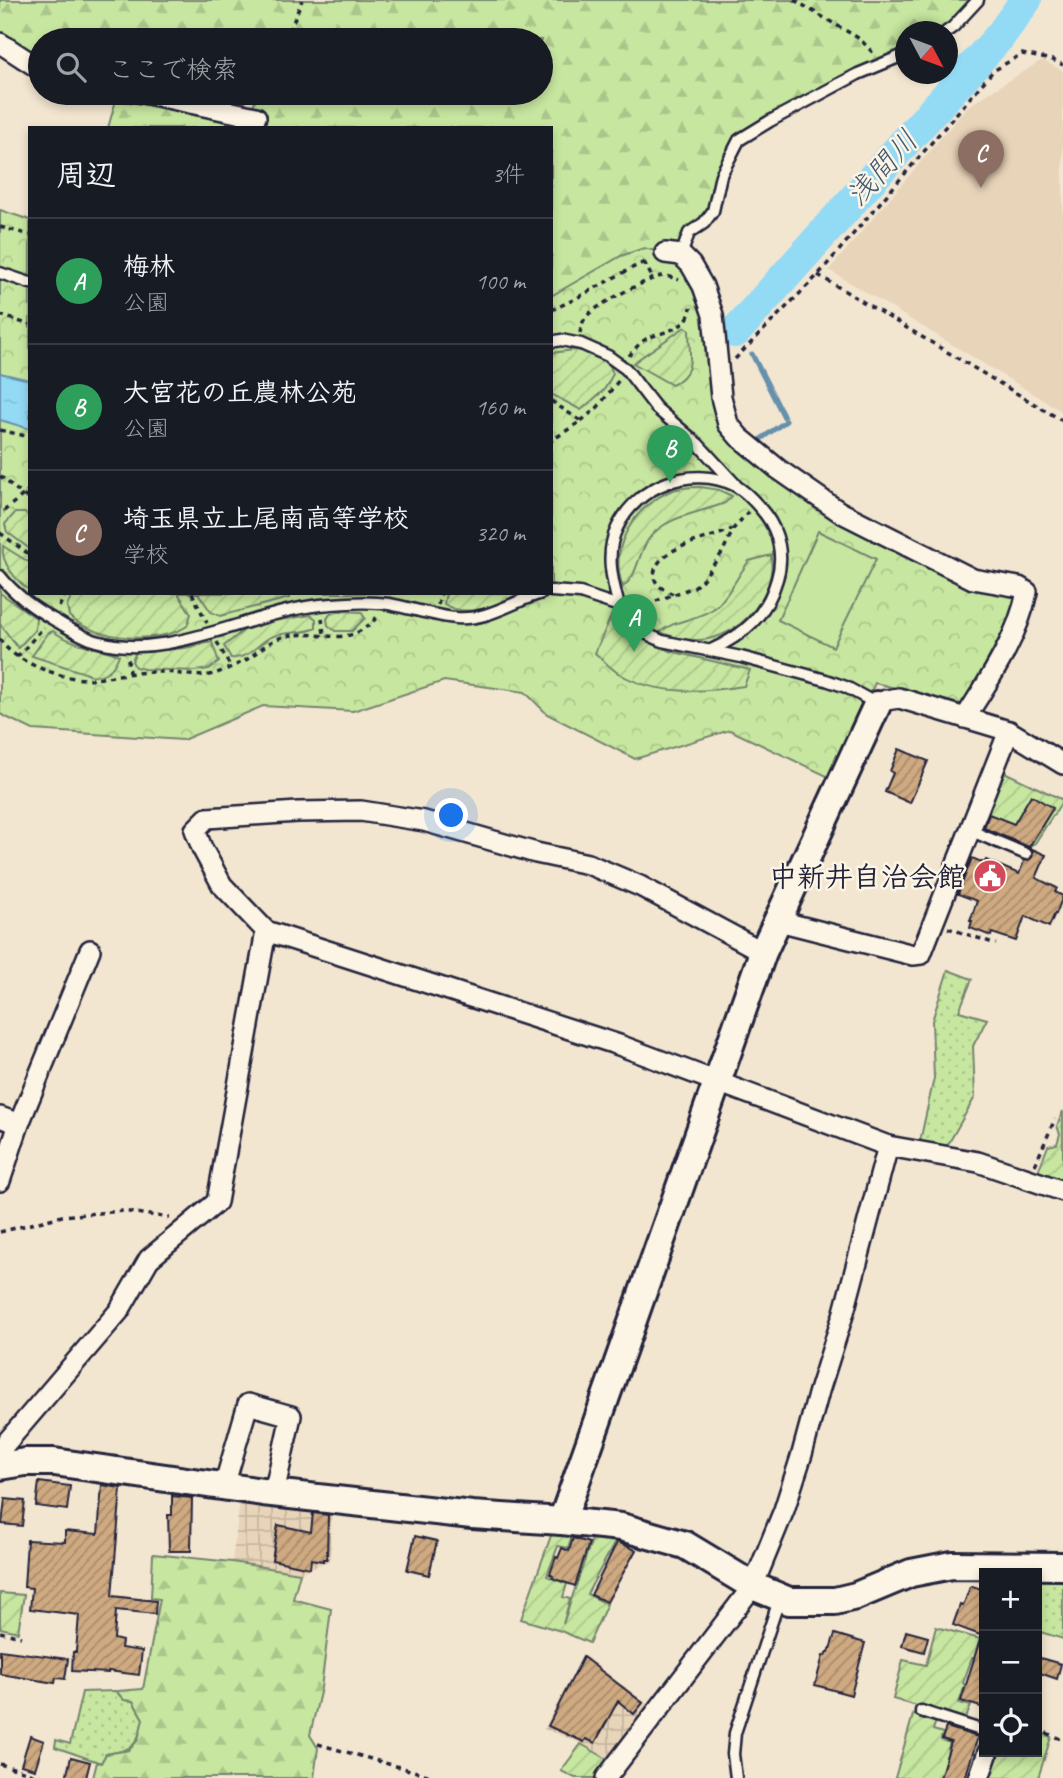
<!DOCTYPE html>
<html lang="ja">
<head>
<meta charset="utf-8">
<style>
	body { margin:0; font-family:Caveat,"Klee One",sans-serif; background:#242831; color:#f1f3f6 }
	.controls { position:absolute; right:21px; bottom:21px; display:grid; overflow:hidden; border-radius:0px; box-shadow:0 4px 10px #0003 }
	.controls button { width:63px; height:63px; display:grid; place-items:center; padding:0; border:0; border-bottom:2px solid #363941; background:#171b24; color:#f1f3f6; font:35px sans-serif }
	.compass { position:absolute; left:895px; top:21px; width:63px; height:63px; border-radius:50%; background:#171b24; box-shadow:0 4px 10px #0003; rotate:131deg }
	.you { position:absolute; left:452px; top:816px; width:24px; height:24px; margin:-18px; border:5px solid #fff; border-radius:50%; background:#1a73e8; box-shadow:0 0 0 10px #1a73e833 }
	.badge { display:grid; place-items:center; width:46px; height:46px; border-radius:50%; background:#7c3aed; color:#fff; font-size:23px; font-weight:700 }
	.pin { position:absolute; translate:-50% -58px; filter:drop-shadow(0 2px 4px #0008) }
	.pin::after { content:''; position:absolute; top:37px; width:24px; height:21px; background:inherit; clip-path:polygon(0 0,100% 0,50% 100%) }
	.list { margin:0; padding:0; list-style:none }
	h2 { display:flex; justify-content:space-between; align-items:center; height:91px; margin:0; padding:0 28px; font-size:30px }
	h2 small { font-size:23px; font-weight:400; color:#9ea1a6 }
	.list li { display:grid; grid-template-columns:46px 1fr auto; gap:21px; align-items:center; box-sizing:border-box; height:126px; padding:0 28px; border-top:2px solid #363941 }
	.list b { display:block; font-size:26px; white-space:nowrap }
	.list p { margin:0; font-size:23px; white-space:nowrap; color:#9ea1a6 }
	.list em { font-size:23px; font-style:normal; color:#9ea1a6 }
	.icon { flex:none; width:38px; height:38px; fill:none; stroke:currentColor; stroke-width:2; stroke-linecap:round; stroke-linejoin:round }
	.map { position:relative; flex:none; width:1063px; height:1778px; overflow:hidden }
	.search { position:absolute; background:#171b24; box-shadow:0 4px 10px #0003; left:28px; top:28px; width:525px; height:77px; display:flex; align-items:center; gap:18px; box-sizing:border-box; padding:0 24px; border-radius:38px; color:#9ea1a6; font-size:26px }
	.panel { position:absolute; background:#171b24; box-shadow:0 4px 10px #0003; left:28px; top:126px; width:525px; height:469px; border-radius:0px }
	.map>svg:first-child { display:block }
</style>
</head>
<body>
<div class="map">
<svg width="1063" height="1778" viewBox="0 0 1063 1778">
	<defs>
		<pattern id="industrial-grid" width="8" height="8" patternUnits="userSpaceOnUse" patternTransform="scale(1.75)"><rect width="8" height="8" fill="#e8d4b9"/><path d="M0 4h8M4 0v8" fill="none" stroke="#c7b6a0"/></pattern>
		<pattern id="grass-dots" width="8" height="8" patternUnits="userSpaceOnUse" patternTransform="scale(1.75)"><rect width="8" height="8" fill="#c7e7a0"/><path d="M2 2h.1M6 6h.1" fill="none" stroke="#abc68b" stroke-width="1.8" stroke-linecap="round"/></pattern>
		<pattern id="forest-firs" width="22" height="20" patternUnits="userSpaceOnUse" patternTransform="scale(1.75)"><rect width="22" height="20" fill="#c7e7a0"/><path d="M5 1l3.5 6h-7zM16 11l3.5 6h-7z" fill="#abc68b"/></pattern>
		<pattern id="park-crowns" width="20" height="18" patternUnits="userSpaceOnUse" patternTransform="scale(1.75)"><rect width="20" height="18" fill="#c7e7a0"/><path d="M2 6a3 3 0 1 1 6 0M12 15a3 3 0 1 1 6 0" fill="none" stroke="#abc68b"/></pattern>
		<pattern id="garden-furrows" width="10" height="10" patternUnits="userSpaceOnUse" patternTransform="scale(1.75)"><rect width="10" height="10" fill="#c7e7a0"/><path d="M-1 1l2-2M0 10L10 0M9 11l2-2" fill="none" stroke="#abc68b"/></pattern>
		<pattern id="water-ripples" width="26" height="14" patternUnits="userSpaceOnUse" patternTransform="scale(1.75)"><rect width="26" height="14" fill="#93daf5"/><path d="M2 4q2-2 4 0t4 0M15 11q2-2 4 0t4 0" fill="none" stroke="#7ebbd3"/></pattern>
		<pattern id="building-hatch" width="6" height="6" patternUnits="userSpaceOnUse" patternTransform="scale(1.75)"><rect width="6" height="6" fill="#cfaa81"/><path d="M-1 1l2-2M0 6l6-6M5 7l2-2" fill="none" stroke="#a88a6b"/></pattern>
	</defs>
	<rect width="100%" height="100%" fill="#f3e6d1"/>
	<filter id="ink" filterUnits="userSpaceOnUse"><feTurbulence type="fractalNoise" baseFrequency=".0143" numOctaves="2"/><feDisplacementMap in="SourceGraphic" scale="14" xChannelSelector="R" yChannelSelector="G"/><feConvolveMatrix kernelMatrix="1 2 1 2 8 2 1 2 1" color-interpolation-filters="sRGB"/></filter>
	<g filter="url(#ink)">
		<polygon fill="#e8d4b9" points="1042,60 1063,71 1063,412 829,270 968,106"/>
		<g fill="url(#industrial-grid)">
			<polygon points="240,1501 332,1513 330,1560 300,1573 232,1562"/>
			<polygon points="583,1655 650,1706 610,1759 581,1743 544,1729"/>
		</g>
		<g fill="url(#grass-dots)" stroke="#74846e" stroke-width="2">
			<polygon points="948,970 972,979 959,1011 987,1019 973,1046 975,1097 946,1148 919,1146 934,1078 932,1021"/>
			<polygon points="1037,1578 1063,1578 1063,1639 1037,1631"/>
			<path d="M116,1691L124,1700L133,1701L143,1719C137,1747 134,1749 106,1754L101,1763L55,1747L56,1740L70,1744L82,1692Z"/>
		</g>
		<g fill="url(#forest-firs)" stroke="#74846e" stroke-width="2">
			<polygon points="0,0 978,0 946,31 906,32 905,54 739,140 713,211 689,233 681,255 565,290 551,296 551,128 108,128 116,100 247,121 258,93 541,93 541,40 40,40 40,69 0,44"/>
			<polygon points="153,1554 232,1562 300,1573 293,1599 331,1609 321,1688 310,1735 318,1748 314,1778 93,1778 97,1762 101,1763 106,1754 129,1750 138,1740 143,1719 133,1701 124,1700 116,1691 143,1689 160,1599 151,1598"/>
		</g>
		<polygon fill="url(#park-crowns)" stroke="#74846e" stroke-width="2" points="0,210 30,220 30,593 551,593 551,296 621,256 644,248 678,257 702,291 709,363 751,457 1014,594 1018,602 964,705 875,683 831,778 730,730 635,759 547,714 525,692 444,681 353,711 263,706 183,740 33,730 0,714"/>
		<g fill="url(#garden-furrows)" stroke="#74846e" stroke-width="2">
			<path d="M685,327L689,330C689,355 697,372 672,385L633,363Z"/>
			<polygon points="574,350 589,352 609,363 613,374 604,390 581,410 551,394 551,353"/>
			<path d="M701,487L719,490L732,496L725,503C700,513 664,516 648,540C637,557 638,575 623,587C608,548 633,509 668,492C678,487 691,487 701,487Z"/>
			<polygon points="15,513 25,513 30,516 30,549 7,532 5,524"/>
			<path d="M3,546L30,563V591C18,582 0,563 3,546Z"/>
			<path d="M771,555C776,593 745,631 708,639C692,642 674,638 660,632C675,619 700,620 716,607C730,594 738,575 749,561Z"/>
			<polygon points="0,593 36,618 35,630 18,648 0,624"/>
			<path d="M73,593H178L191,614L187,626C159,645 94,640 69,616L67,606Z"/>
			<polygon points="198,593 289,593 289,598 220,616 211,612"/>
			<path d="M446,593H520C498,605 467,619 444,604Z"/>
			<polygon points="341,611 361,612 365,618 352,631 335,631 328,625 327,619 330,614"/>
			<path d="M612,614L640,637L670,651L750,670L744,686C705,692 656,696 620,674C611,669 603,660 595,653Z"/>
			<path d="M311,615L316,619V628C303,635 287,630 271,637C257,644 248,660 231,658L224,646L244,630L274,621Z"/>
			<path d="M53,631C71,645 99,647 119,655C114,668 109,674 94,676L32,656L48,633Z"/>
			<polygon points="212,642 219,662 209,669 195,671 144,669 135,667 132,661 136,652 185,648"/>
			<polygon points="998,769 1063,800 1035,843 1026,848 977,828"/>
			<polygon points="1063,1111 1063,1186 1037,1174 1048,1146 1057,1144 1060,1134 1057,1126"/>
			<polygon points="552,1533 572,1535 568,1548 558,1546 547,1576 567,1584 563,1597 570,1599 563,1624 593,1536 616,1540 587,1594 607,1604 589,1643 561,1631 521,1619"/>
			<polygon points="0,1593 24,1595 18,1632 0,1628"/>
			<polygon points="936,1627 984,1640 984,1659 976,1657 975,1659 972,1658 963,1683 965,1685 959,1703 971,1706 965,1720 893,1699 903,1660 926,1665"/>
			<polygon points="913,1715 936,1721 933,1730 943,1733 941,1740 950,1743 940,1778 895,1778"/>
			<polygon points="1037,1731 1051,1737 1038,1778 988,1778 996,1752 1037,1752"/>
			<polygon points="581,1744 609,1760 595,1778 575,1778 561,1771"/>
		</g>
		<polygon fill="#c7e7a0" stroke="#74846e" stroke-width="2" points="818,531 876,559 833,647 778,620"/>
		<polygon fill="url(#water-ripples)" stroke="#6690ab" stroke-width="2" points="0,373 30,380 30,429 0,420"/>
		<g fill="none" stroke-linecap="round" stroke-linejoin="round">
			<g stroke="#6690ab" stroke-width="5">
				<polyline points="752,354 784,417"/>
				<polyline points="761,439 786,421"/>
			</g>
			<polyline stroke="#93daf5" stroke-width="32" points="735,332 1000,36 1026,0"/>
		</g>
		<g fill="url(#building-hatch)" stroke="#22223b" stroke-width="2">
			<polygon points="899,749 928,761 910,803 885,792 893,773 890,771"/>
			<polygon points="1031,795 1053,808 1029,847 984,828 989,814 1014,824"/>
			<polygon points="1030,848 1046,855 1036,878 1057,888 1055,892 1063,896 1056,914 1055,913 1049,927 1025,916 1016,941 992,933 991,936 970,928 972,921 970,921 977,901 958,894 972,858 984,863 986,860 1019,874 1024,861 1032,857 1033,852"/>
			<polygon points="39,1482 70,1486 67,1510 36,1506"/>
			<polygon points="102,1485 121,1488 112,1596 156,1601 155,1614 116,1610 114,1639 122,1641 121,1648 142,1651 139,1675 108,1671 108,1673 72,1671 73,1652 76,1652 79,1615 30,1609 32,1588 24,1587 27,1540 65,1542 65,1531 98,1534"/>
			<polygon points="172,1496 192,1498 191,1551 169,1551 168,1515 172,1515"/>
			<polygon points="5,1499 25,1501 22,1526 2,1524"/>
			<polygon points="313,1513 328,1515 327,1559 323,1559 323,1561 311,1559 310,1568 272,1560 278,1525 311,1532"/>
			<polygon points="415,1536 437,1541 429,1575 407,1570"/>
			<polygon points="573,1538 589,1543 575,1586 552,1578 553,1576 550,1574 556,1557 558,1558 562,1548 569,1551"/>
			<polygon points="617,1542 636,1550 607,1602 591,1595"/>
			<polygon points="972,1586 984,1590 984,1623 980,1635 953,1625 960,1605 963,1606 970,1587"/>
			<polygon points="906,1631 928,1637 924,1652 902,1646"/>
			<polygon points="835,1634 865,1643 851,1695 815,1685 823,1656 825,1656 827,1652 829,1652"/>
			<polygon points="981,1636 984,1636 984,1708 961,1701"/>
			<polygon points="0,1650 68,1659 65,1679 56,1678 55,1683 0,1674"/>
			<polygon points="583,1657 643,1703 634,1714 618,1701 595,1743 586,1739 584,1742 548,1726"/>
			<polygon points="1040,1658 1061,1664 1057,1679 1037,1672"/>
			<polygon points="946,1727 978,1737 965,1778 940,1778 951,1742 942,1739"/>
			<polygon points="30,1736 44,1741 35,1769 21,1765"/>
			<polygon points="71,1757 90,1762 86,1778 66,1778"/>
		</g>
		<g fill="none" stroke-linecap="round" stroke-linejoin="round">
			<defs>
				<g id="lane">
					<polyline points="946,32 953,27 978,0"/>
					<polyline points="681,255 689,233 704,223 713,211 721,175 739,140 770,121 858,74 906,54"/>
					<polyline points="0,273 30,283"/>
					<polyline points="551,342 561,340 581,344 608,356 626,369 656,408 698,444 735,484"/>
					<path d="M0,576C16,596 36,610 58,622C70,629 83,637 96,641C168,662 247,613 320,605C339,603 369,601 389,604C411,608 434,616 456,618C488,621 513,601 542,593"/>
					<polyline points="551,591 580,593 619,606 649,635 662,641 741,657 826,680 846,687 877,704"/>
					<path d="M619,606C612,581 605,552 617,528C637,485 691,465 734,485C746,491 757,504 765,514C779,532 784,557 777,579C767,615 744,635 711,650"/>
					<polyline points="969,830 1026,854"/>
					<polyline points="921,1711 984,1731"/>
					<polyline points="736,1778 733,1754 735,1733 780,1597"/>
				</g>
				<g id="street">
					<polyline points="0,43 40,69"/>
					<polyline points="143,93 256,117"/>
					<path d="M665,253L681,255L691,265L703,286L713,315L721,397L728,424L739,437L778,469L840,512L973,579L1019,587L1027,592C1018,637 990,679 965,718"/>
					<polyline points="877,705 886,700 899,698 1009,731 1063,764"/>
					<polyline points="779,921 913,955 921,954 1009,731"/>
					<polyline points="266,931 222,885 202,848 195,830 207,818 298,812 361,811 424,821 536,853 588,864 640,886 763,952"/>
					<polyline points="0,1117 19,1124"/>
					<polyline points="0,1181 19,1124 90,950"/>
					<polyline points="0,1450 119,1311 149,1259 217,1202 266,931 619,1045 888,1146 978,1162 1063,1191"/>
					<polyline points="224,1486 248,1404 291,1416 274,1493"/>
					<polyline points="606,1778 753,1586 784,1510 802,1454 819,1391 844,1312 888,1146"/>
					<polyline points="979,1778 988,1752"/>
				</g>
				<g id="secondary">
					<polyline points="0,1466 25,1462 54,1462 263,1492 472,1515 562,1521 621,1527 685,1545 753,1586 789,1601 835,1601 856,1596 911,1573 952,1565 1063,1566"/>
					<polyline points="562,1521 763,952 877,705"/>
				</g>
			</defs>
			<use href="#lane" stroke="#22223b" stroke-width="15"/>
			<use href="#street" stroke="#22223b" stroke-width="24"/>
			<use href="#secondary" stroke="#22223b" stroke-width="32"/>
			<g stroke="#22223b" stroke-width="3.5" stroke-dasharray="5 5" stroke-linecap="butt">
				<polyline points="794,0 860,39 875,55"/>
				<polyline points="286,40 302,0"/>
				<polyline points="0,227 30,235"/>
				<polyline points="644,262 653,279"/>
				<polyline points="818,275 1063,421"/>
				<path d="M551,310C585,296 615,275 649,260"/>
				<polyline points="0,315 30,325"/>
				<path d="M580,333C581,328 582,322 586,317C594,306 650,277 663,276C669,276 674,278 679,280"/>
				<path d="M629,356C634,350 639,343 646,339C663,331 689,330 691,307"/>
				<polyline points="735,359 818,275 993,71 1022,54 1053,60 1063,65"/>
				<polyline points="551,401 581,421 551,441"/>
				<polyline points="581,421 598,407 619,380"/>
				<polyline points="0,430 30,437"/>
				<polyline points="0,476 23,495 0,514"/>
				<polyline points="30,489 23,495 30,500"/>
				<polyline points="0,533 30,555"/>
				<polyline points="192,593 207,623"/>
				<path d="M673,594C663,589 651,584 655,570C663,544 711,540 732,529"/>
				<polyline points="438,605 441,593"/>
				<polyline points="59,607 66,593"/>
				<polyline points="637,608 694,587 702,580 722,553 734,528 748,512"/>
				<polyline points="322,618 324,634"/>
				<path d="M0,639C11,661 60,678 84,679C99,680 113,675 127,674C139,672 152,672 164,672C181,673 201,679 217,673C223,671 241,663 246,660C258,652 268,641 283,637C321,627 346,652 377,617"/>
				<polyline points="217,642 230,666"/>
				<polyline points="17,657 44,627"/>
				<polyline points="128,659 129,673"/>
				<polyline points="948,928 996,944"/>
				<polyline points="1035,1165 1055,1119"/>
				<polyline points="0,1232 62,1216 123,1211 170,1218"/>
				<polyline points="0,1632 21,1637"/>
				<polyline points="1037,1729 1063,1740"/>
				<polyline points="318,1744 438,1778"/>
				<polyline points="0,1764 45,1778"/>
			</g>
			<use href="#lane" stroke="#fcf5e5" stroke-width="10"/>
			<use href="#street" stroke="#fcf5e5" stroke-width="19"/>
			<use href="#secondary" stroke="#fcf5e5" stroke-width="26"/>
		</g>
	</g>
	<defs>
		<symbol id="civic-disc" viewBox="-11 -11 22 22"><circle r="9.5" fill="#d1495b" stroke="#fcf5e5"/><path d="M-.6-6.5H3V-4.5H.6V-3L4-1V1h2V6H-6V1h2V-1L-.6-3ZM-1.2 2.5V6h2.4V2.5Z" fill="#fff"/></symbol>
	</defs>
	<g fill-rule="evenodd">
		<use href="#civic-disc" x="971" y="857" width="38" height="38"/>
	</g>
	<g text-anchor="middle" stroke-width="5" stroke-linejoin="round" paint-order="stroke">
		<g font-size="28" font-weight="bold" fill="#22223b" stroke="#fcf5e5" text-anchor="end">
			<text x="965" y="886">中新井自治会館</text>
		</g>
		<g font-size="30" font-style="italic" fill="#445973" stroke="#fcf5e5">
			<text transform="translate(882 168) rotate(-48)" y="10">浅間川</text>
		</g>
	</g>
</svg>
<div class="controls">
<button>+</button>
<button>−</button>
<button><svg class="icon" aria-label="locate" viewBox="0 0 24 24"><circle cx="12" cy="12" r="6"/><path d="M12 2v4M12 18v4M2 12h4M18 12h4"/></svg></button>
</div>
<svg class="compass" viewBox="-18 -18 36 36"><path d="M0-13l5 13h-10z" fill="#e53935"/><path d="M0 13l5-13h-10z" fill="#9ea1a6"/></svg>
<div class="you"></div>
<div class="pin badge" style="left:634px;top:652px;background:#2e9e5b">A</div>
<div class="pin badge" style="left:670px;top:483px;background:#2e9e5b">B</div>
<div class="pin badge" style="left:981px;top:188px;background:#8d6e63">C</div>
<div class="search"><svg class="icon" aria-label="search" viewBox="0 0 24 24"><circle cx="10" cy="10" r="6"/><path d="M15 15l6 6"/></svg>ここで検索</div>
<section class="panel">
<h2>周辺<small>3件</small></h2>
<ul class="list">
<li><span class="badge" style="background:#2e9e5b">A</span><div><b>梅林</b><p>公園</p></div><em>100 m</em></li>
<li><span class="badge" style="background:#2e9e5b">B</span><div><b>大宮花の丘農林公苑</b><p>公園</p></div><em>160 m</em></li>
<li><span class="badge" style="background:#8d6e63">C</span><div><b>埼玉県立上尾南高等学校</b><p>学校</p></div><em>320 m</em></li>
</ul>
</section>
</div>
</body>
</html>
